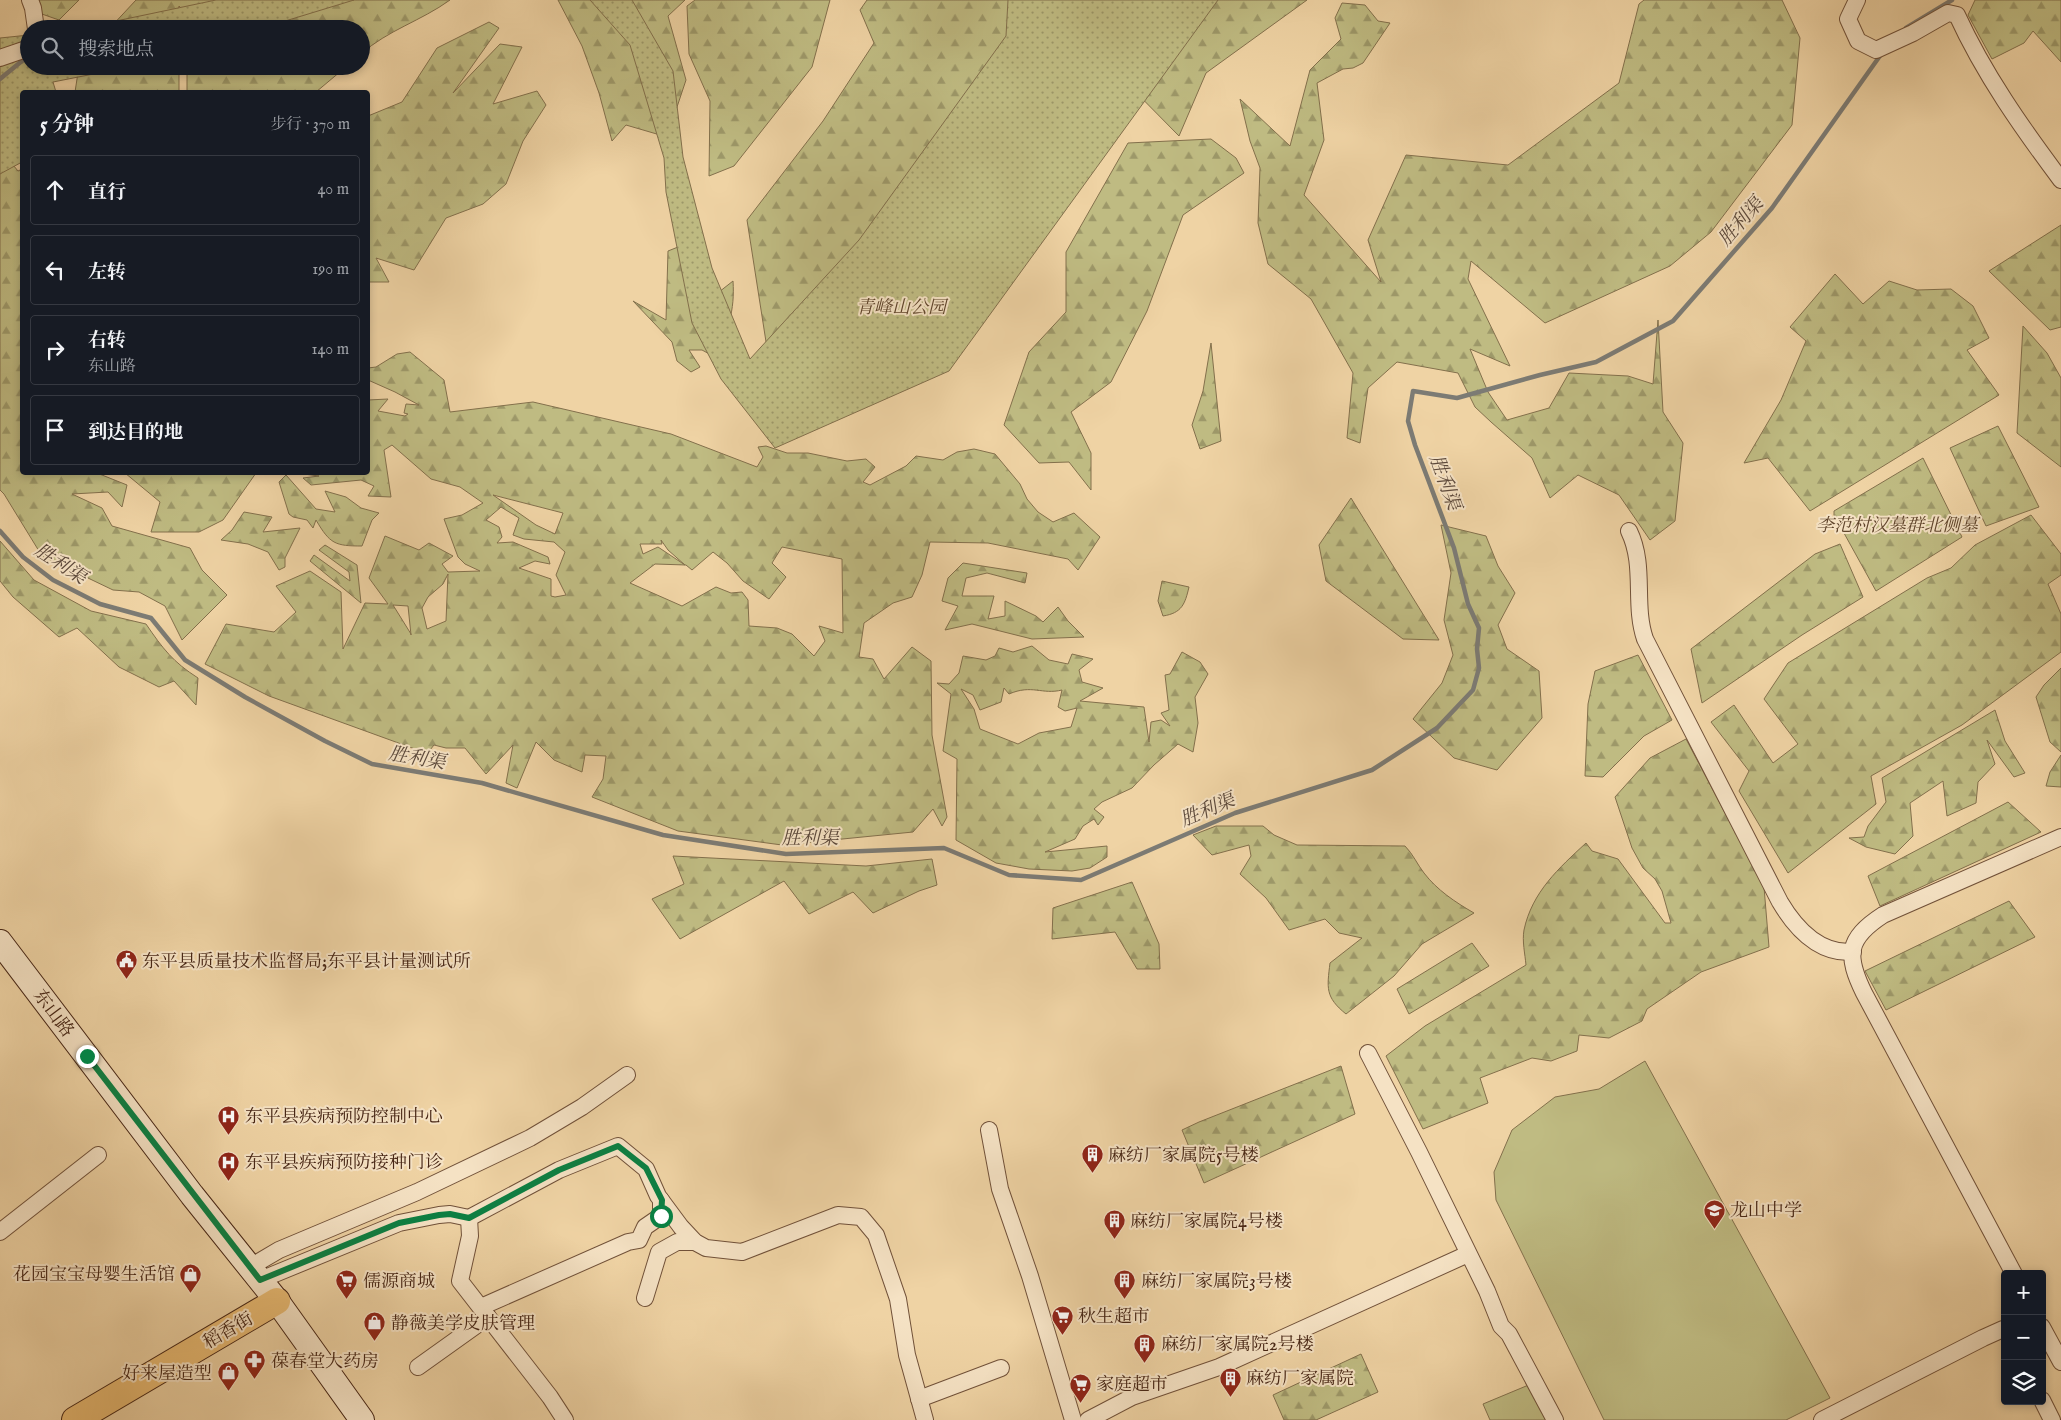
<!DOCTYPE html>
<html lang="zh">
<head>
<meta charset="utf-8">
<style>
	body { margin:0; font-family:"IM FELL English","Noto Serif SC",serif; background:#242831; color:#f1f3f6 }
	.controls { position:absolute; right:15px; bottom:15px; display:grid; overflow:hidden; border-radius:5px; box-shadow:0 2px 8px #0003 }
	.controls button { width:45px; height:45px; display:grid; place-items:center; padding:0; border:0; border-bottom:1px solid #363941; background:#171b24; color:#f1f3f6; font:25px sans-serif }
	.stop { position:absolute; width:15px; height:15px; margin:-11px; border:4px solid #0b8043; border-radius:50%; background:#fff }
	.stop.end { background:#0b8043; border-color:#fff; box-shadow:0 1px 5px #0008 }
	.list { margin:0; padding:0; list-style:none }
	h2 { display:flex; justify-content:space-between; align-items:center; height:65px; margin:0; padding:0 20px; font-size:21px }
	h2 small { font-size:16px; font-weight:400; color:#9ea1a6 }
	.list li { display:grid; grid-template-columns:32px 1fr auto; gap:15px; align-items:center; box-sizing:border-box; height:70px; margin:0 10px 10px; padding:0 10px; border:1px solid #363941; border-radius:5px }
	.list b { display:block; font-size:19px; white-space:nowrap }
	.list p { margin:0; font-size:16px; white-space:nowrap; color:#9ea1a6 }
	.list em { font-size:16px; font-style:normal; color:#9ea1a6 }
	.icon { flex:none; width:28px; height:28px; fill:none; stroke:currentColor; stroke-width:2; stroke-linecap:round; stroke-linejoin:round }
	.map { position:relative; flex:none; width:2061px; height:1420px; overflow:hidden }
	.search { position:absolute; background:#171b24; box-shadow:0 2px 8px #0003; left:20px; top:20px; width:350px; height:55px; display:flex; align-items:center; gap:12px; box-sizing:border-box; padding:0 18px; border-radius:28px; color:#9ea1a6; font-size:19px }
	.panel { position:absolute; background:#171b24; box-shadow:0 2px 8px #0003; left:20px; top:90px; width:350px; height:385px; border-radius:5px }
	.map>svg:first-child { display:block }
</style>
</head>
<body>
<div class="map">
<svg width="2061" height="1420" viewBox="0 0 2061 1420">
	<defs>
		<pattern id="forest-firs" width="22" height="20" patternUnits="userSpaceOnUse" patternTransform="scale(1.25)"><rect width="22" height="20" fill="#bfbb82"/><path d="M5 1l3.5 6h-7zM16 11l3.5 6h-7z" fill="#9d9869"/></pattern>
		<pattern id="park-dots" width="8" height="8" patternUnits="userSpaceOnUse" patternTransform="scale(1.25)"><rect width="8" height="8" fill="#bfbb82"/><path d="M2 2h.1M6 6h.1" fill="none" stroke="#9d9869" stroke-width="1.8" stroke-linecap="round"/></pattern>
	</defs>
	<rect width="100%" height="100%" fill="#efd3a4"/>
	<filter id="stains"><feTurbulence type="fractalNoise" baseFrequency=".004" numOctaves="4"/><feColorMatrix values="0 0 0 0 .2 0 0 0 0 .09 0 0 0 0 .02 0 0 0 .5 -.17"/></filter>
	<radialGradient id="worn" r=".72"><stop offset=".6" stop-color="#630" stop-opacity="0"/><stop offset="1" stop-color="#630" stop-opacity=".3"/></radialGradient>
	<g fill="#bfbb82" stroke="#83704c">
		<polygon points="1645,1061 1830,1398 1786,1420 1604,1420 1496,1200 1494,1172 1512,1130 1555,1097 1599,1089"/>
		<polygon points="1531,1384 1548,1420 1490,1420 1483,1404"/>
	</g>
	<g fill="url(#forest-firs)" stroke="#83704c" fill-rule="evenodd">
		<polygon points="39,0 79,0 59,20 39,13"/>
		<path d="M136,0H450C421,21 388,30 361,54V29H253L191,18L179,6L177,20L167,29H109Z"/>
		<polygon points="558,0 685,0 668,16 686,80 667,137 626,125 612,141 599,93 582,46"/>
		<polygon points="695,0 830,0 812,67 734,166 709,176 710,101 689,54 687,6"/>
		<polygon points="867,0 1307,0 1206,73 1179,136 1111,67 769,361 747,220 823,121 874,43 860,10"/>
		<polygon points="1644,0 1782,0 1800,38 1792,125 1711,232 1670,266 1545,323 1471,261 1468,279 1510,366 1470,349 1488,392 1507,420 1549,408 1569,373 1628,376 1653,384 1658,320 1663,412 1683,443 1675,521 1650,540 1619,495 1578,475 1550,498 1532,458 1491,422 1475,407 1458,373 1397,362 1368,388 1360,443 1347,438 1353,373 1311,299 1268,264 1258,223 1260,168 1250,141 1240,99 1290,146 1310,70 1341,39 1335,18 1342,3 1365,5 1378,21 1390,23 1363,63 1353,68 1343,69 1317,83 1324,140 1304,195 1381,282 1368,240 1406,155 1508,165 1619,83 1639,4"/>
		<polygon points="1975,0 2061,0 2061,62 2033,31 2024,43 1992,59 1968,15"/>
		<polygon points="489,22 499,28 453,93 500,44 522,47 493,104 537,91 546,105 523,141 506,184 483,204 446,218 414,270 376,258 389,282 368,282 368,116 402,102 437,48"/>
		<polygon points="79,66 179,66 179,92 75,92"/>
		<polygon points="187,66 207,66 228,73 231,66 347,66 316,92 187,92"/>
		<polygon points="1211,139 1236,158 1244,173 1183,215 1147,311 1111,382 1071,412 1091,453 1091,490 1069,462 1039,463 1004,425 1029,352 1066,312 1066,252 1128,143"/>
		<polygon points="0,149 18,171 22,169 22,472 97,473 127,485 122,507 108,492 72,494 102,508 112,526 190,548 202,570 227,595 182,640 165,606 139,592 113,590 42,556 4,494 0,490"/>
		<polygon points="2061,225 2061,327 2050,330 1989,271"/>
		<path d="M683,245L719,292L733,281C735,311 728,330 715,357L702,350H689L700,367L691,372L677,361L672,342L633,301L666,320L668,251Z"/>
		<polygon points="1835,274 1863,304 1889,281 1917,290 1951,289 1973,306 1989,338 1967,350 1999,395 1810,511 1768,458 1744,463 1781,400 1806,341 1790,327"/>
		<polygon points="2023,326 2047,353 2061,378 2061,467 2017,433"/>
		<polygon points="1211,343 1221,441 1200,449 1192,425 1203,391"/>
		<path d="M410,352L444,380L450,412L533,402L671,434L757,467L763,457L758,447L766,446L787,453H808L847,461L866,459L875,467L863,482L870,485L906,466L916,456L943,460L957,452L974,449L995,454L1020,484L1027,499L1038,512L1053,522L1074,513L1100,537L1078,570L1068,559L988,543L930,542L922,575L912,597L893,603L864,623L859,657L873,659L884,679L912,647L931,661L932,735L947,817L942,826L933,809L913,832L782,845L678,831L592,797L603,779L606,756L585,755L582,772L554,760L536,742L517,788L506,783L513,745L486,774L465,748H446L434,745L426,755L424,762L415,749L269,696L205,664L226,624L274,632L296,612L276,586L310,571L341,592L343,649L365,603L388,604L369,578L385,536L419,550L429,543L453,556L442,564L448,572L480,571L465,564L458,557L444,519L462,515L483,503L460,487L431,479L392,445L384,450L391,497L368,496L374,486L361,480L311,485L303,478L319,476L296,473L368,472V467L369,466L368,463V400L388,399L378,411L405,416L408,414L404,413L406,404L419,405L395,392L368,380V368L376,367L397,354ZM493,495L563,513L555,534L536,525ZM501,507L519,518L513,535L524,539L554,542L565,552L556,575L566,595L555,597L551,596V579L519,568L535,561L550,564L548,557L513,542L497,543L502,537L499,527L486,520ZM661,540L668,550L685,565L658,547L643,554L640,544H662ZM782,547L842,559L843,633L819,626L825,641L814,656L792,634L777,628L749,626L748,600L742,592L731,593L716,587L682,606L630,583L655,564L686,565L692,570L713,552L727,563L743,581L769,599L786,577L772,563ZM448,574L446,621L427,629L422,608L428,597L443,584ZM393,605L408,606L411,635V634Z"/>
		<polygon points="1998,426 2039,507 1986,526 1950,448"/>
		<polygon points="1923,458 1962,537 1876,591 1834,515 1834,511"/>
		<polygon points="125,473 256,473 223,520 199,532 151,532 160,502"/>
		<path d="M286,475L316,509L335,512L325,491L346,497L361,508L379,513L372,520L362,546C335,546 330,544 316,520L313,528L307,520L293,517L289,514L279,482Z"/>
		<polygon points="1351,498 1439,640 1403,639 1326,581 1319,545"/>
		<polygon points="244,512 272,517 263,532 300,528 285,558 285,567 279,570 268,552 248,544 221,540 232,530"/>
		<polygon points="2031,515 2061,554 2061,575 2048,584 2061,614 2061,652 1962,725 1871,776 1876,804 1788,873 1739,791 1749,771 1711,722 1734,705 1773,763 1798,744 1764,699 1788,663 1927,578 1951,568 1975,545"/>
		<polygon points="1441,525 1486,536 1498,566 1515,593 1498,625 1507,649 1539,671 1542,718 1497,770 1454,758 1413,719 1442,683 1453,655 1444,620 1451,573"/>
		<path d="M0,541L34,580L91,611L146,624C163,649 173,662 198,678L196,705L174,681L159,687L119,667L77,628L59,637L13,597L0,581Z"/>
		<polygon points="1840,544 1863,597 1802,635 1702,703 1691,649 1815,554"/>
		<polygon points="325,545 357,565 361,603 310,561 314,555 350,581 349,572 319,550"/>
		<polygon points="963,563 1027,573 1025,583 987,573 966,578 962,596 994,596 988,619 1005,616 1005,601 1036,616 1043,622 1058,607 1068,621 1084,637 1032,639 972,624 945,630 958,606 942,601 948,578"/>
		<path d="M1162,581L1189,587C1185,604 1182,613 1163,616L1158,601Z"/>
		<path d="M1032,646L1049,660L1068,664L1072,654L1093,659L1079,670L1082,682L1103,688L1080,701L1144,707L1149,742L1151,722L1161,720L1170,726L1161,713L1169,710L1165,675L1170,674L1182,652L1200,662L1208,674L1195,697L1198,723L1193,752L1178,744L1154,765L1132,788L1102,802L1094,809L1104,817L1098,825L1094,819L1083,826L1075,839L1045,852L1107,846V857L1090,868L1072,871L1029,869L996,863L956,840L957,759L943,751L951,694L937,683L949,684L959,673L963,656L986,660L995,656L999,648L1013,652ZM1004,688L1009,694C1032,684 1042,695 1062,690L1058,707L1065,711L1077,708L1071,727L1039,733L1018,744L980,729L974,709L961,689L973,695L980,710L1001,702Z"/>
		<polygon points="1638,655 1672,720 1644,736 1603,777 1585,776 1588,704 1595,671"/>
		<polygon points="2061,668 2061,752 2050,742 2036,697 2044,685"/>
		<polygon points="1995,710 2005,741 2025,773 2014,777 1987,740 1995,764 1978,782 1976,803 1947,816 1943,781 1910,803 1913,836 1895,854 1866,847 1849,838 1864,837 1868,826 1886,802 1882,778"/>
		<path d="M1686,739L1764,887L1769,947L1701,972L1647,1009L1642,1021L1609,1038L1579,1035L1577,1051L1551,1061L1532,1058L1480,1078L1488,1103L1423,1129L1386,1056L1425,1026L1526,965C1525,954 1522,941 1524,930C1532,892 1559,868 1586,843L1592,851L1618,859L1665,923H1671L1662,891L1655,879L1643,868L1632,848L1615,797L1650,758Z"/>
		<polygon points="2061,755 2061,787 2046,786 2050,772"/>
		<polygon points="2008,802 2041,832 1880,906 1868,876"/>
		<path d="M1216,826H1263L1274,835L1297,845L1405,846C1413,854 1417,864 1424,873C1437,890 1455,902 1474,913L1422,944L1394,976L1346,1014C1325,997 1327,988 1330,963L1362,938L1339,933L1325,919L1289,930L1266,898L1240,874L1251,856L1249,845L1212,855L1193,835Z"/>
		<polygon points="673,856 866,866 932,859 937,885 919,891 873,913 853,892 809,914 784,881 680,939 652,899 684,884"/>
		<polygon points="1132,882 1159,944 1160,969 1137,969 1115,932 1052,939 1053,908"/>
		<polygon points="2009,901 2035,937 1886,1010 1865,971"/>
		<polygon points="1472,943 1489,966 1409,1014 1397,989"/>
		<polygon points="1341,1066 1355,1114 1204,1183 1182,1130 1199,1122"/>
		<polygon points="1361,1354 1378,1392 1316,1420 1284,1420 1273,1395"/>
	</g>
	<g fill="url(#park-dots)" stroke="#83704c">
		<polygon points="216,0 354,0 259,29 78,29"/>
		<polygon points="590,0 632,0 673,71 683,157 712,268 750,359 859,240 1006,36 1008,0 1218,0 949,371 775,448 721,379 692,323 666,192 664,158 630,45"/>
		<polygon points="29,35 29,66 134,66 53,82 56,92 22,92 22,162 0,174 0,38"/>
	</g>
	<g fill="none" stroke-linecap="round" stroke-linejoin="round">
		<g stroke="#7c7b74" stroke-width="4.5">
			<polyline points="1906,28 1952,0"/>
			<polyline points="0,79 28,56"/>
			<polyline points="0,531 23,557 53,580 100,604 151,618 185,660 245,697 325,741 372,764 482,783 663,835 786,854 944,848 1009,875 1081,880 1235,813 1372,770 1437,728 1473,690 1479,668 1477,649 1479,628 1468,604 1454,548 1415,445 1408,421 1413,391 1457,398 1540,375 1596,362 1673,321 1772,208 1882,53"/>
		</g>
		<defs>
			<g id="street">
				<polyline points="30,0 33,8 36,29"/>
				<path d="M1857,0L1848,19L1858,41L1876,50L1913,33L1948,13L1957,15C1984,74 2022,128 2061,180"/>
				<polyline points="0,58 29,48"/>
				<path d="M1629,531C1646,566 1633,604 1645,639L1780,902C1796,929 1819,954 1853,952"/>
				<polyline points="1368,1053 1419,1152 1487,1291 1501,1326 1509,1334 1555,1420"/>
				<polyline points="989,1130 1000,1189 1030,1276 1073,1420"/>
				<polyline points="469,1218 470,1236 460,1281 550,1397 565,1420"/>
				<polyline points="0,1232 98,1155"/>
				<polyline points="250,1267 279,1250 417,1192 530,1138 582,1107 627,1075"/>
				<path d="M2014,1274L1864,993C1846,956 1846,939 1883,915L2061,837"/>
				<polyline points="260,1280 399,1223 439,1215 450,1214 469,1218 559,1170 618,1146 646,1169 658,1196 681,1227 695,1242 706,1248 742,1252 838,1215 861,1217 876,1235 898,1299 907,1355 925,1420"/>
				<polyline points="645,1298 659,1252 677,1242 695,1242"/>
				<polyline points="481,1307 628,1242 639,1240 645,1227 661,1216 661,1200"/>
				<polyline points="2042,1327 2061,1362"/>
				<polyline points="418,1367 488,1317"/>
				<polyline points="919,1399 1001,1368"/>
				<polyline points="2042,1400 2052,1420"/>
				<polyline points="1088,1420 1132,1397 1219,1367 1468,1254"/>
				<polyline points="1822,1420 1983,1338 2003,1329 2005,1330"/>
			</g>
			<polyline id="secondary" points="0,942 192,1195 277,1301 362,1420"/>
			<polyline id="primary" points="75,1420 277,1301"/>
		</defs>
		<use href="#street" stroke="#715139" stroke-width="18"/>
		<use href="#secondary" stroke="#472615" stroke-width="26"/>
		<use href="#primary" stroke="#472615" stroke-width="28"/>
		<use href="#street" stroke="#f5e2c4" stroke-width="16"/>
		<use href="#secondary" stroke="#f5e2c4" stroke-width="24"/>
		<use href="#primary" stroke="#e8ba72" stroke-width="26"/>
	</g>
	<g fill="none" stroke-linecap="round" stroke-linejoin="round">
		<polyline stroke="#0b8043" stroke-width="6" points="87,1056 260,1280 399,1223 439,1215 450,1214 469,1218 559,1170 618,1146 646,1168 662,1200 661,1216"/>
	</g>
	<defs>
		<symbol id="civic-pin" viewBox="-11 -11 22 30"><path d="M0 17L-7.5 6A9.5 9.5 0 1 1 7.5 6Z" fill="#8f2418" stroke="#f5e2c4"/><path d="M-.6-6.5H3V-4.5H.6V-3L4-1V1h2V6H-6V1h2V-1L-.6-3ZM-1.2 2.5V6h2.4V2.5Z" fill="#fff"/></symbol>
		<symbol id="hospital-pin" viewBox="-11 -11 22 30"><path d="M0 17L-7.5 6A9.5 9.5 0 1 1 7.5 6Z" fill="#8f2418" stroke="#f5e2c4"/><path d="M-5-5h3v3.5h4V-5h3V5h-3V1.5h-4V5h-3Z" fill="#fff"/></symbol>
		<symbol id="building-pin" viewBox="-11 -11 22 30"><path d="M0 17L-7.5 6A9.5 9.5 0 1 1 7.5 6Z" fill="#8f2418" stroke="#f5e2c4"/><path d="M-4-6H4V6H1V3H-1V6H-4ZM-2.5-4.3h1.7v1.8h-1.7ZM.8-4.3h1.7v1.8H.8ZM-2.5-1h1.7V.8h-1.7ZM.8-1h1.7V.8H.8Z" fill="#fff"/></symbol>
		<symbol id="school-pin" viewBox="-11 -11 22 30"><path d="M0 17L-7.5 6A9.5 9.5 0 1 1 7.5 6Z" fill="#8f2418" stroke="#f5e2c4"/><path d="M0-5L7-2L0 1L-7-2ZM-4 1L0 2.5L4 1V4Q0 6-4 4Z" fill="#fff"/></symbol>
		<symbol id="shop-pin" viewBox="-11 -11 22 30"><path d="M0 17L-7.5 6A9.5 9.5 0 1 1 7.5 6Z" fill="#8f2418" stroke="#f5e2c4"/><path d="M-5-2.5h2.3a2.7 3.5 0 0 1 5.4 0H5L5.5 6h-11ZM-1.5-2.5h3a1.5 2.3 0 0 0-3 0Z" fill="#fff"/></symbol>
		<symbol id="supermarket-pin" viewBox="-11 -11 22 30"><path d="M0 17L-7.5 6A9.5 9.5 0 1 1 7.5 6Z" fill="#8f2418" stroke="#f5e2c4"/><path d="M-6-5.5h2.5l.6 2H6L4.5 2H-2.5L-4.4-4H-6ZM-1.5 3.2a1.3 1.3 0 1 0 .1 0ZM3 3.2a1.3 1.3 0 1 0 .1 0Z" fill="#fff"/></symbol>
		<symbol id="pharmacy-pin" viewBox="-11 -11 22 30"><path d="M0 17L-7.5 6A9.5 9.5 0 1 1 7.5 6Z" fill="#8f2418" stroke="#f5e2c4"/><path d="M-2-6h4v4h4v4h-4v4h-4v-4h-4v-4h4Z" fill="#fff"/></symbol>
	</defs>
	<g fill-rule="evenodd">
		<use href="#civic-pin" x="114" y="948" width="25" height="34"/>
		<use href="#hospital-pin" x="216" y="1104" width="25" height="34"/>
		<use href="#building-pin" x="1080" y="1142" width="25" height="34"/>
		<use href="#hospital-pin" x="216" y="1150" width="25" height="34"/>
		<use href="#school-pin" x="1702" y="1198" width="25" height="34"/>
		<use href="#building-pin" x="1102" y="1208" width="25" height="34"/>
		<use href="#shop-pin" x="178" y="1262" width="25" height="34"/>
		<use href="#supermarket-pin" x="334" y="1268" width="25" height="34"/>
		<use href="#building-pin" x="1112" y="1268" width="25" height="34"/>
		<use href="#supermarket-pin" x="1050" y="1304" width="25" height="34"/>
		<use href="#shop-pin" x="362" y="1310" width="25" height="34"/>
		<use href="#building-pin" x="1132" y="1332" width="25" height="34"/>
		<use href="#pharmacy-pin" x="242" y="1348" width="25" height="34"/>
		<use href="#shop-pin" x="216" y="1360" width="25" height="34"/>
		<use href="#building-pin" x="1218" y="1366" width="25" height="34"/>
		<use href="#supermarket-pin" x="1068" y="1372" width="25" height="34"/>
	</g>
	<g text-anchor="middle" stroke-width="4" stroke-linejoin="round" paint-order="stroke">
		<g font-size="18" font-style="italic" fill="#5f442b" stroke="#f5e2c4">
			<text x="901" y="313">青峰山公园</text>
			<text x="1897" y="531">李范村汉墓群北侧墓</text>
		</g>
		<g font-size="18" fill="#472615" stroke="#f5e2c4" text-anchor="start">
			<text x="142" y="967">东平县质量技术监督局;东平县计量测试所</text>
			<text x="245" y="1122">东平县疾病预防控制中心</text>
			<text x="1108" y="1161">麻纺厂家属院5号楼</text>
			<text x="245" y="1168">东平县疾病预防接种门诊</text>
			<text x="1730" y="1216">龙山中学</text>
			<text x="1130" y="1227">麻纺厂家属院4号楼</text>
			<text x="175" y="1280" text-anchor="end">花园宝宝母婴生活馆</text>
			<text x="363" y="1287">儒源商城</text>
			<text x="1141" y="1287">麻纺厂家属院3号楼</text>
			<text x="1078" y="1322">秋生超市</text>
			<text x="391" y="1329">静薇美学皮肤管理</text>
			<text x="1161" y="1350">麻纺厂家属院2号楼</text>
			<text x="271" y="1367">葆春堂大药房</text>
			<text x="212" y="1379" text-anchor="end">好来屋造型</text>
			<text x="1246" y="1384">麻纺厂家属院</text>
			<text x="1096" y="1390">家庭超市</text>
		</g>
		<g font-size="18" fill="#472615" stroke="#f5e2c4">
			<text transform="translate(54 1013) rotate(53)" y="6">东山路</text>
			<text transform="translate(228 1330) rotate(-30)" y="6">稻香街</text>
		</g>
		<g font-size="19" font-style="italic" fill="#5d4a3c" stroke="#f5e2c4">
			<text transform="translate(1740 221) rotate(-49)" y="7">胜利渠</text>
			<text transform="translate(1446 482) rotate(70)" y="7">胜利渠</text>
			<text transform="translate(61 563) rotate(33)" y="7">胜利渠</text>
			<text transform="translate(417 757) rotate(10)" y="7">胜利渠</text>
			<text transform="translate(1207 809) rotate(-23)" y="7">胜利渠</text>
			<text x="810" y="844">胜利渠</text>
		</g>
	</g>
	<rect width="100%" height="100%" filter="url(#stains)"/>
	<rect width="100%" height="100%" fill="url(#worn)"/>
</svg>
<div class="controls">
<button>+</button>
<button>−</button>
<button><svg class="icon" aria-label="layers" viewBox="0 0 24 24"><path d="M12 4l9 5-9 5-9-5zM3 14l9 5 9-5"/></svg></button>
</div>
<div class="stop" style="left:661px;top:1216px"></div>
<div class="stop end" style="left:87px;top:1056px"></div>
<div class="search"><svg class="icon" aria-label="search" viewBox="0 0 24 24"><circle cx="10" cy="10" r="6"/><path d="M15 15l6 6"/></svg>搜索地点</div>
<section class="panel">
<h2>5 分钟<small>步行 · 370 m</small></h2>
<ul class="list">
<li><svg class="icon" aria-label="ahead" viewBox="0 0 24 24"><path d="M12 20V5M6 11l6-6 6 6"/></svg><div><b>直行</b></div><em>40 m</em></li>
<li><svg class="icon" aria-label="left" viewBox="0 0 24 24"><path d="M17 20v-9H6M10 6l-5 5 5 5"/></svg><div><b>左转</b></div><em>190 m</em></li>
<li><svg class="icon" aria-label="right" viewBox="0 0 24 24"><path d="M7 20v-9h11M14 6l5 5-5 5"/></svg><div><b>右转</b><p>东山路</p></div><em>140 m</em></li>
<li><svg class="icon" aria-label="arrive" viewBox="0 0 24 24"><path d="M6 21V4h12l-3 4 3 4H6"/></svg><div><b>到达目的地</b></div></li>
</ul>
</section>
</div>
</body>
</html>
